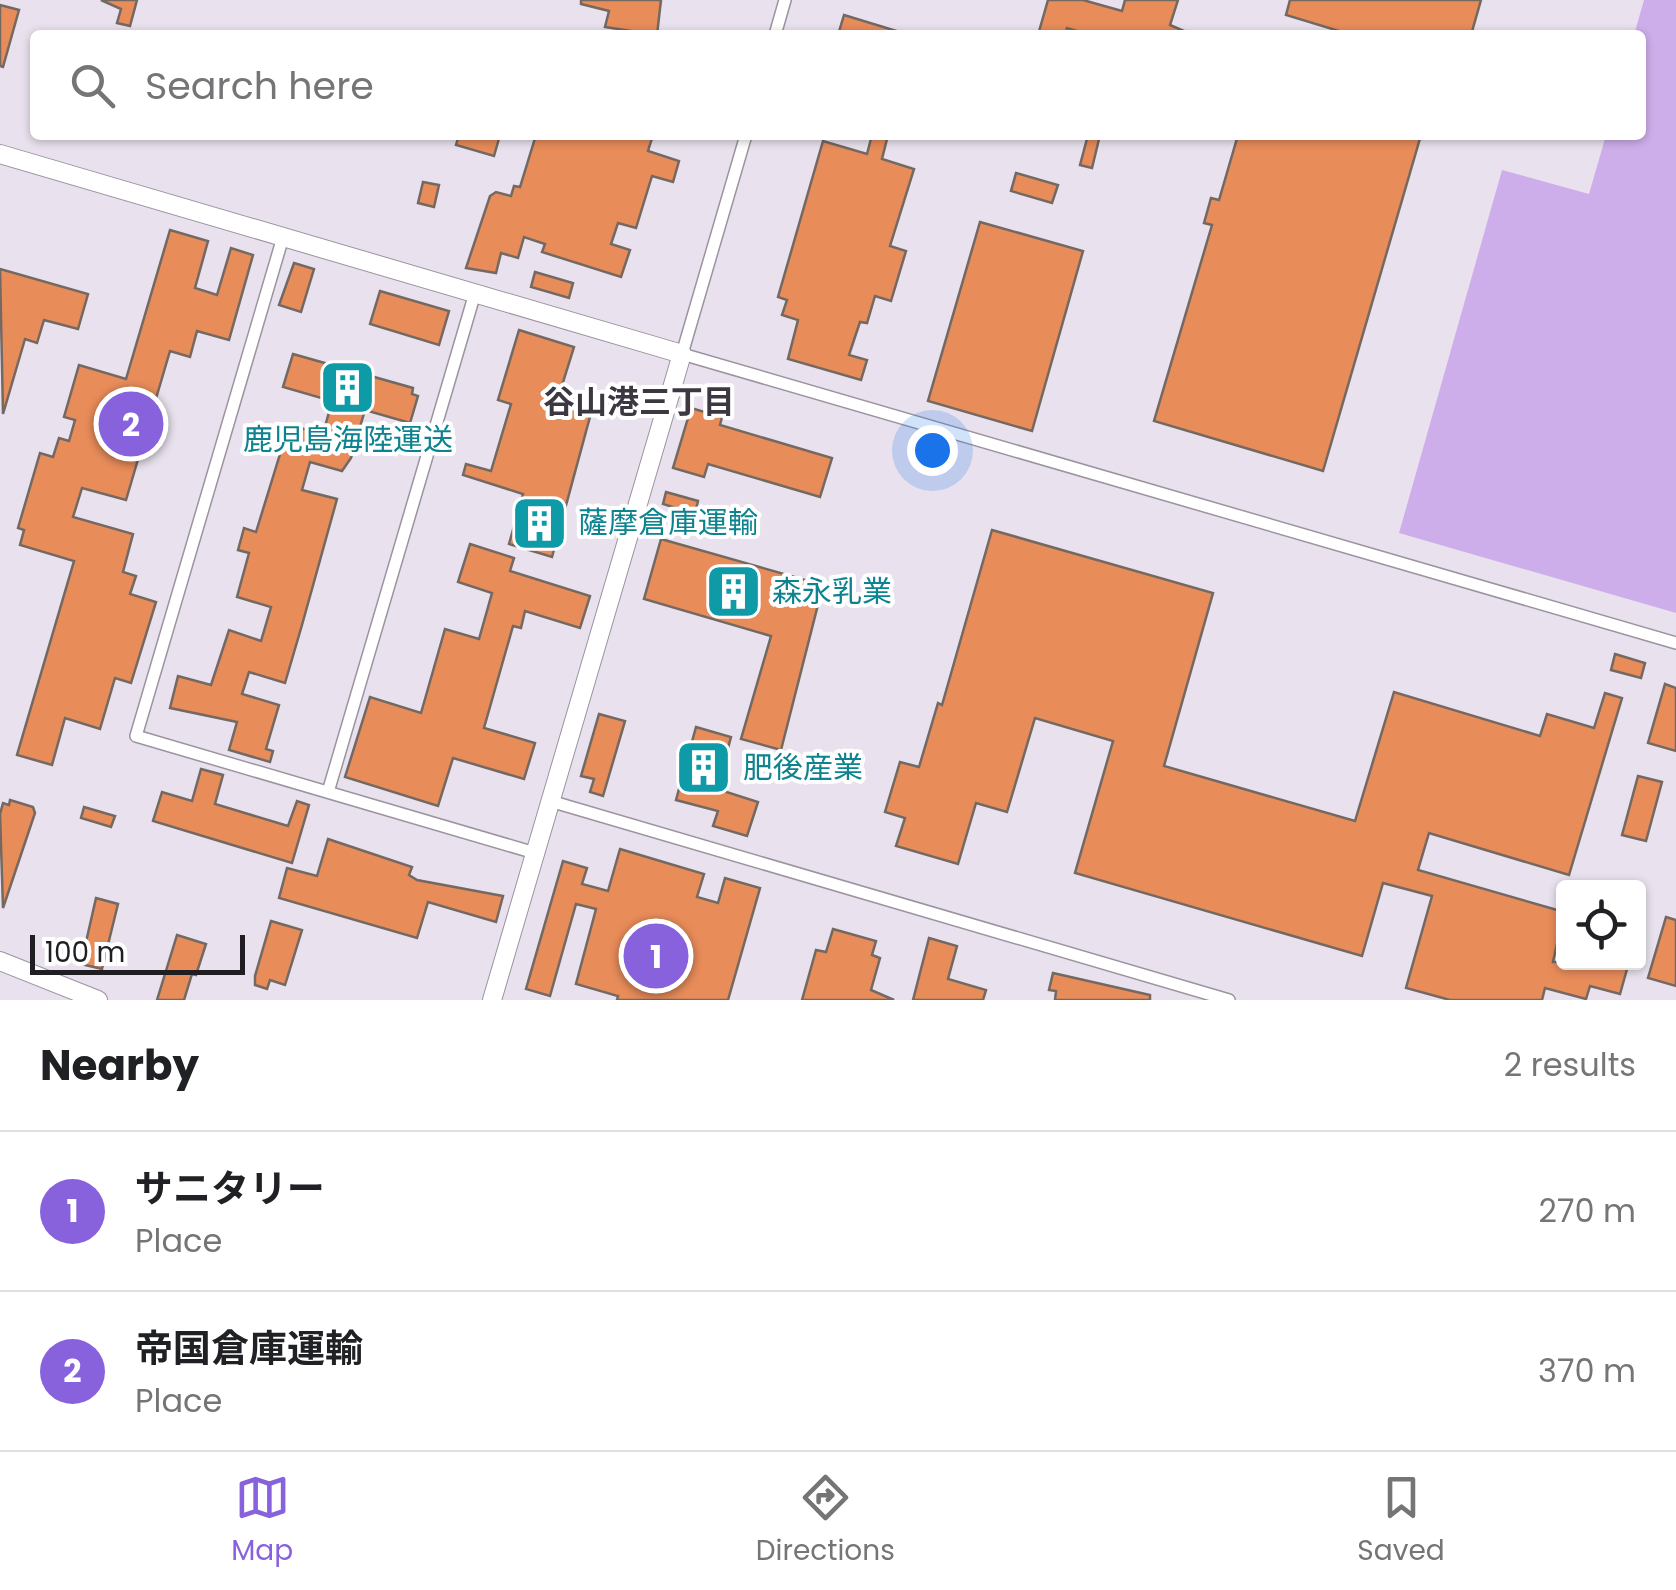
<!DOCTYPE html>
<html lang="en">
<head>
<meta charset="utf-8">
<style>
	body { margin:0; font-family:Poppins,"Noto Sans JP",sans-serif; background:#f2f2f2; color:#202124 }
	.controls { position:absolute; right:30px; bottom:30px; display:grid; overflow:hidden; border-radius:10px; box-shadow:0 2px 8px #0004 }
	.controls button { width:90px; height:90px; display:grid; place-items:center; padding:0; border:0; border-bottom:2px solid #e0e0e0; background:#fff; color:#202124; font:50px sans-serif }
	.scale { position:absolute; left:30px; bottom:25px; width:215px; box-sizing:border-box; padding-left:10px; border:5px solid #201e22; border-top:0; font-size:28px; line-height:35px; white-space:nowrap; color:#201e22; -webkit-text-stroke:8px #fff; paint-order:stroke }
	.you { position:absolute; left:932px; top:450px; width:35px; height:35px; margin:-25px; border:8px solid #fff; border-radius:50%; background:#1a73e8; box-shadow:0 0 0 15px #1a73e833 }
	.badge { display:grid; place-items:center; width:65px; height:65px; border-radius:50%; background:#8862dd; color:#fff; font-size:32px; font-weight:700 }
	.pin { position:absolute; translate:-50% -50%; border:5px solid #fff; box-shadow:0 2px 10px #0006 }
	.list { margin:0; padding:0; list-style:none }
	h2 { display:flex; justify-content:space-between; align-items:center; height:130px; margin:0; padding:0 40px; font-size:42px }
	h2 small { font-size:32px; font-weight:400; color:#757577 }
	.list li { display:grid; grid-template-columns:65px 1fr auto; gap:30px; align-items:center; box-sizing:border-box; height:160px; padding:0 40px; border-top:2px solid #e0e0e0 }
	.list b { display:block; font-size:38px; white-space:nowrap }
	.list p { margin:0; font-size:32px; white-space:nowrap; color:#757577 }
	.list em { font-size:32px; font-style:normal; color:#757577 }
	.icon { flex:none; width:55px; height:55px; fill:none; stroke:currentColor; stroke-width:2; stroke-linecap:round; stroke-linejoin:round }
	.map { position:relative; flex:none; width:1676px; height:1000px; overflow:hidden }
	.search { position:absolute; background:#fff; box-shadow:0 2px 8px #0004; left:30px; right:30px; top:30px; height:110px; display:flex; align-items:center; gap:25px; box-sizing:border-box; padding:0 35px; border-radius:10px; color:#757577; font-size:38px }
	.sheet { height:450px; background:#fff }
	nav { display:flex; justify-content:space-around; align-items:center; box-sizing:border-box; height:140px; border-top:2px solid #e0e0e0; background:#fff; font-size:28px; color:#757577 }
	nav a { display:grid; justify-items:center; gap:5px }
	nav .on { color:#8862dd }
	.map>svg:first-child { display:block }
</style>
</head>
<body>
<div class="map">
<svg width="1676" height="1000" viewBox="0 0 1676 1000">
	<rect width="100%" height="100%" fill="#e9e2ee"/>
	<polygon fill="#ceaeea" points="1644,0 1676,0 1676,613 1399,533 1502,170 1589,194 1606,135 1641,135 1641,35 1634,35"/>
	<g fill="#e88c5a" stroke="#736862" stroke-width="2.5">
		<polygon points="101,0 137,0 130,26 117,23 121,9"/>
		<polygon points="581,0 661,0 657,35 605,27 609,11 581,4"/>
		<polygon points="1048,0 1083,0 1122,11 1125,0 1178,0 1170,25 1193,35 1090,35 1067,28 1065,35 1038,35"/>
		<polygon points="1290,0 1481,0 1471,35 1352,35 1286,15"/>
		<polygon points="0,5 19,10 3,67 0,66"/>
		<polygon points="844,15 900,32 899,35 838,35"/>
		<polygon points="459,135 500,135 494,156 456,145"/>
		<polygon points="536,135 653,135 648,151 679,161 673,182 652,176 636,228 618,223 611,244 630,250 621,277 542,252 545,244 524,237 518,258 501,253 496,273 466,268 490,196 496,192 511,196 514,186 520,187"/>
		<polygon points="872,135 888,135 882,159 914,169 890,246 906,251 891,301 875,296 867,323 860,322 849,355 867,360 861,380 788,359 798,320 782,315 787,300 778,297 823,141 867,154"/>
		<polygon points="1088,135 1100,135 1092,168 1080,165"/>
		<polygon points="1238,135 1421,135 1323,471 1154,421 1212,225 1204,223 1211,198 1219,200"/>
		<polygon points="1016,173 1058,185 1052,203 1011,191"/>
		<polygon points="423,182 439,185 434,207 418,203"/>
		<polygon points="980,222 1083,251 1032,431 928,401"/>
		<polygon points="170,230 208,241 195,288 217,295 231,248 253,255 229,340 197,331 190,357 170,351 126,500 82,488 73,517 133,534 123,572 136,576 130,594 156,602 131,683 115,678 100,729 65,718 52,765 17,755 74,561 20,545 24,530 18,528 40,453 53,457 59,438 69,441 75,420 64,417 79,365 126,379"/>
		<polygon points="294,263 314,269 301,312 279,305"/>
		<polygon points="0,269 88,294 78,329 44,320 37,343 25,339 3,414"/>
		<polygon points="535,272 573,283 569,298 531,287"/>
		<polygon points="380,291 449,311 439,345 370,324"/>
		<polygon points="519,330 574,347 560,392 594,402 552,557 509,544 523,494 463,475 466,464 491,471 511,404 498,400"/>
		<polygon points="293,354 413,388 412,394 418,396 410,423 365,410 351,458 342,471 310,462 302,490 337,499 302,625 285,683 249,672 242,694 279,705 266,749 273,751 270,762 229,750 237,722 170,708 178,676 211,685 229,630 261,641 271,607 237,597 249,553 238,550 244,528 256,532 289,425 323,434 332,401 283,387"/>
		<polygon points="691,408 722,417 720,425 832,458 820,497 708,464 704,477 673,468"/>
		<polygon points="666,492 698,501 695,514 663,504"/>
		<polygon points="992,530 1213,593 1164,766 1355,821 1394,692 1540,736 1547,714 1594,728 1605,693 1622,698 1569,875 1429,833 1418,870 1564,912 1553,962 1629,962 1620,994 1590,986 1586,999 1545,988 1542,1000 1450,1000 1406,988 1432,896 1383,883 1362,956 1075,873 1113,741 1035,718 1007,812 976,803 958,864 896,846 905,818 885,812 900,762 919,767 938,703 942,705"/>
		<polygon points="661,539 823,585 781,750 741,739 771,636 644,599"/>
		<polygon points="470,544 514,558 510,571 590,596 580,628 525,611 521,628 513,626 484,728 535,743 524,779 453,758 438,806 345,777 370,697 421,713 445,629 479,639 492,593 458,582"/>
		<polygon points="1615,654 1645,663 1641,678 1611,670"/>
		<polygon points="1665,684 1676,688 1676,751 1648,743"/>
		<polygon points="599,714 625,721 603,796 590,792 594,779 581,776"/>
		<polygon points="696,727 731,737 717,789 758,802 747,836 713,826 718,811 676,800"/>
		<polygon points="201,769 223,775 215,804 288,826 297,801 309,805 292,863 153,821 162,792 192,801"/>
		<polygon points="1638,776 1662,782 1646,841 1622,835"/>
		<polygon points="10,800 33,807 35,813 3,908 0,814 3,803 9,805"/>
		<polygon points="84,807 115,816 111,827 81,818"/>
		<polygon points="328,839 412,867 409,875 417,880 503,896 496,922 428,902 417,938 279,898 287,868 317,876"/>
		<polygon points="620,849 704,874 697,897 718,903 725,878 760,888 728,1000 617,1000 618,996 576,984 596,909 576,904 550,996 526,989 563,861 587,868 582,884 608,891"/>
		<polygon points="96,898 118,904 102,969 81,964"/>
		<polygon points="1666,917 1676,920 1676,986 1648,978"/>
		<polygon points="271,921 302,930 285,985 270,980 267,989 255,985 255,976"/>
		<polygon points="833,929 876,941 872,955 880,958 871,990 894,1000 802,1000 816,950 826,952"/>
		<polygon points="177,935 206,944 196,975 192,974 184,1000 157,1000"/>
		<polygon points="929,938 957,946 948,979 986,990 983,1000 913,1000"/>
		<polygon points="1053,973 1150,995 1150,1000 1055,1000 1056,991 1049,990"/>
	</g>
	<g fill="none" stroke-linecap="round" stroke-linejoin="round">
		<defs>
			<g id="street">
				<polyline points="775,35 785,0"/>
				<polyline points="746,135 682,354 1676,643"/>
				<polyline points="283,237 136,736 535,853"/>
				<polyline points="328,792 475,293"/>
				<polyline points="550,801 1229,1000"/>
			</g>
			<g id="secondary">
				<polyline points="0,154 682,354 492,1000"/>
				<polyline points="0,961 98,1000"/>
			</g>
		</defs>
		<use href="#street" stroke="#9a949f" stroke-width="14"/>
		<use href="#secondary" stroke="#9a949f" stroke-width="20"/>
		<use href="#street" stroke="#fff" stroke-width="11"/>
		<use href="#secondary" stroke="#fff" stroke-width="18"/>
	</g>
	<defs>
		<symbol id="building-square" viewBox="-11 -11 22 22"><rect x="-9" y="-9" width="18" height="18" rx="4" fill="#0f9aa8" stroke="#fff"/><path d="M-4-6H4V6H1V3H-1V6H-4ZM-2.5-4.3h1.7v1.8h-1.7ZM.8-4.3h1.7v1.8H.8ZM-2.5-1h1.7V.8h-1.7ZM.8-1h1.7V.8H.8Z" fill="#fff"/></symbol>
	</defs>
	<g fill-rule="evenodd">
		<use href="#building-square" x="316" y="356" width="63" height="63"/>
		<use href="#building-square" x="508" y="492" width="63" height="63"/>
		<use href="#building-square" x="702" y="560" width="63" height="63"/>
		<use href="#building-square" x="672" y="736" width="63" height="63"/>
	</g>
	<g text-anchor="middle" stroke-width="8" stroke-linejoin="round" paint-order="stroke">
		<g font-size="30" fill="#0d838f" stroke="#fff" text-anchor="start">
			<text x="348" y="450" text-anchor="middle">鹿児島海陸運送</text>
			<text x="578" y="533">薩摩倉庫運輸</text>
			<text x="772" y="602">森永乳業</text>
			<text x="743" y="778">肥後産業</text>
		</g>
		<g font-size="32" font-weight="bold" fill="#3c3741" stroke="#fff">
			<text x="639" y="413">谷山港三丁目</text>
		</g>
	</g>
</svg>
<div class="controls">
<button><svg class="icon" aria-label="locate" viewBox="0 0 24 24"><circle cx="12" cy="12" r="6"/><path d="M12 2v4M12 18v4M2 12h4M18 12h4"/></svg></button>
</div>
<div class="scale">100 m</div>
<div class="you"></div>
<div class="pin badge" style="left:656px;top:956px">1</div>
<div class="pin badge" style="left:131px;top:424px">2</div>
<div class="search"><svg class="icon" aria-label="search" viewBox="0 0 24 24"><circle cx="10" cy="10" r="6"/><path d="M15 15l6 6"/></svg>Search here</div>
</div>
<section class="sheet">
<h2>Nearby<small>2 results</small></h2>
<ul class="list">
<li><span class="badge">1</span><div><b>サニタリー</b><p>Place</p></div><em>270 m</em></li>
<li><span class="badge">2</span><div><b>帝国倉庫運輸</b><p>Place</p></div><em>370 m</em></li>
</ul>
</section>
<nav>
<a class="on"><svg class="icon" aria-label="map" viewBox="0 0 24 24"><path d="M3 6l6-2 6 2 6-2v14l-6 2-6-2-6 2zM9 4v14M15 6v14"/></svg>Map</a>
<a><svg class="icon" aria-label="directions" viewBox="0 0 24 24"><path d="M12 3l9 9-9 9-9-9zM9 14v-3h6M13 9l2 2-2 2"/></svg>Directions</a>
<a><svg class="icon" aria-label="saved" viewBox="0 0 24 24"><path d="M7 4h10v16l-5-4-5 4z"/></svg>Saved</a>
</nav>
</body>
</html>
